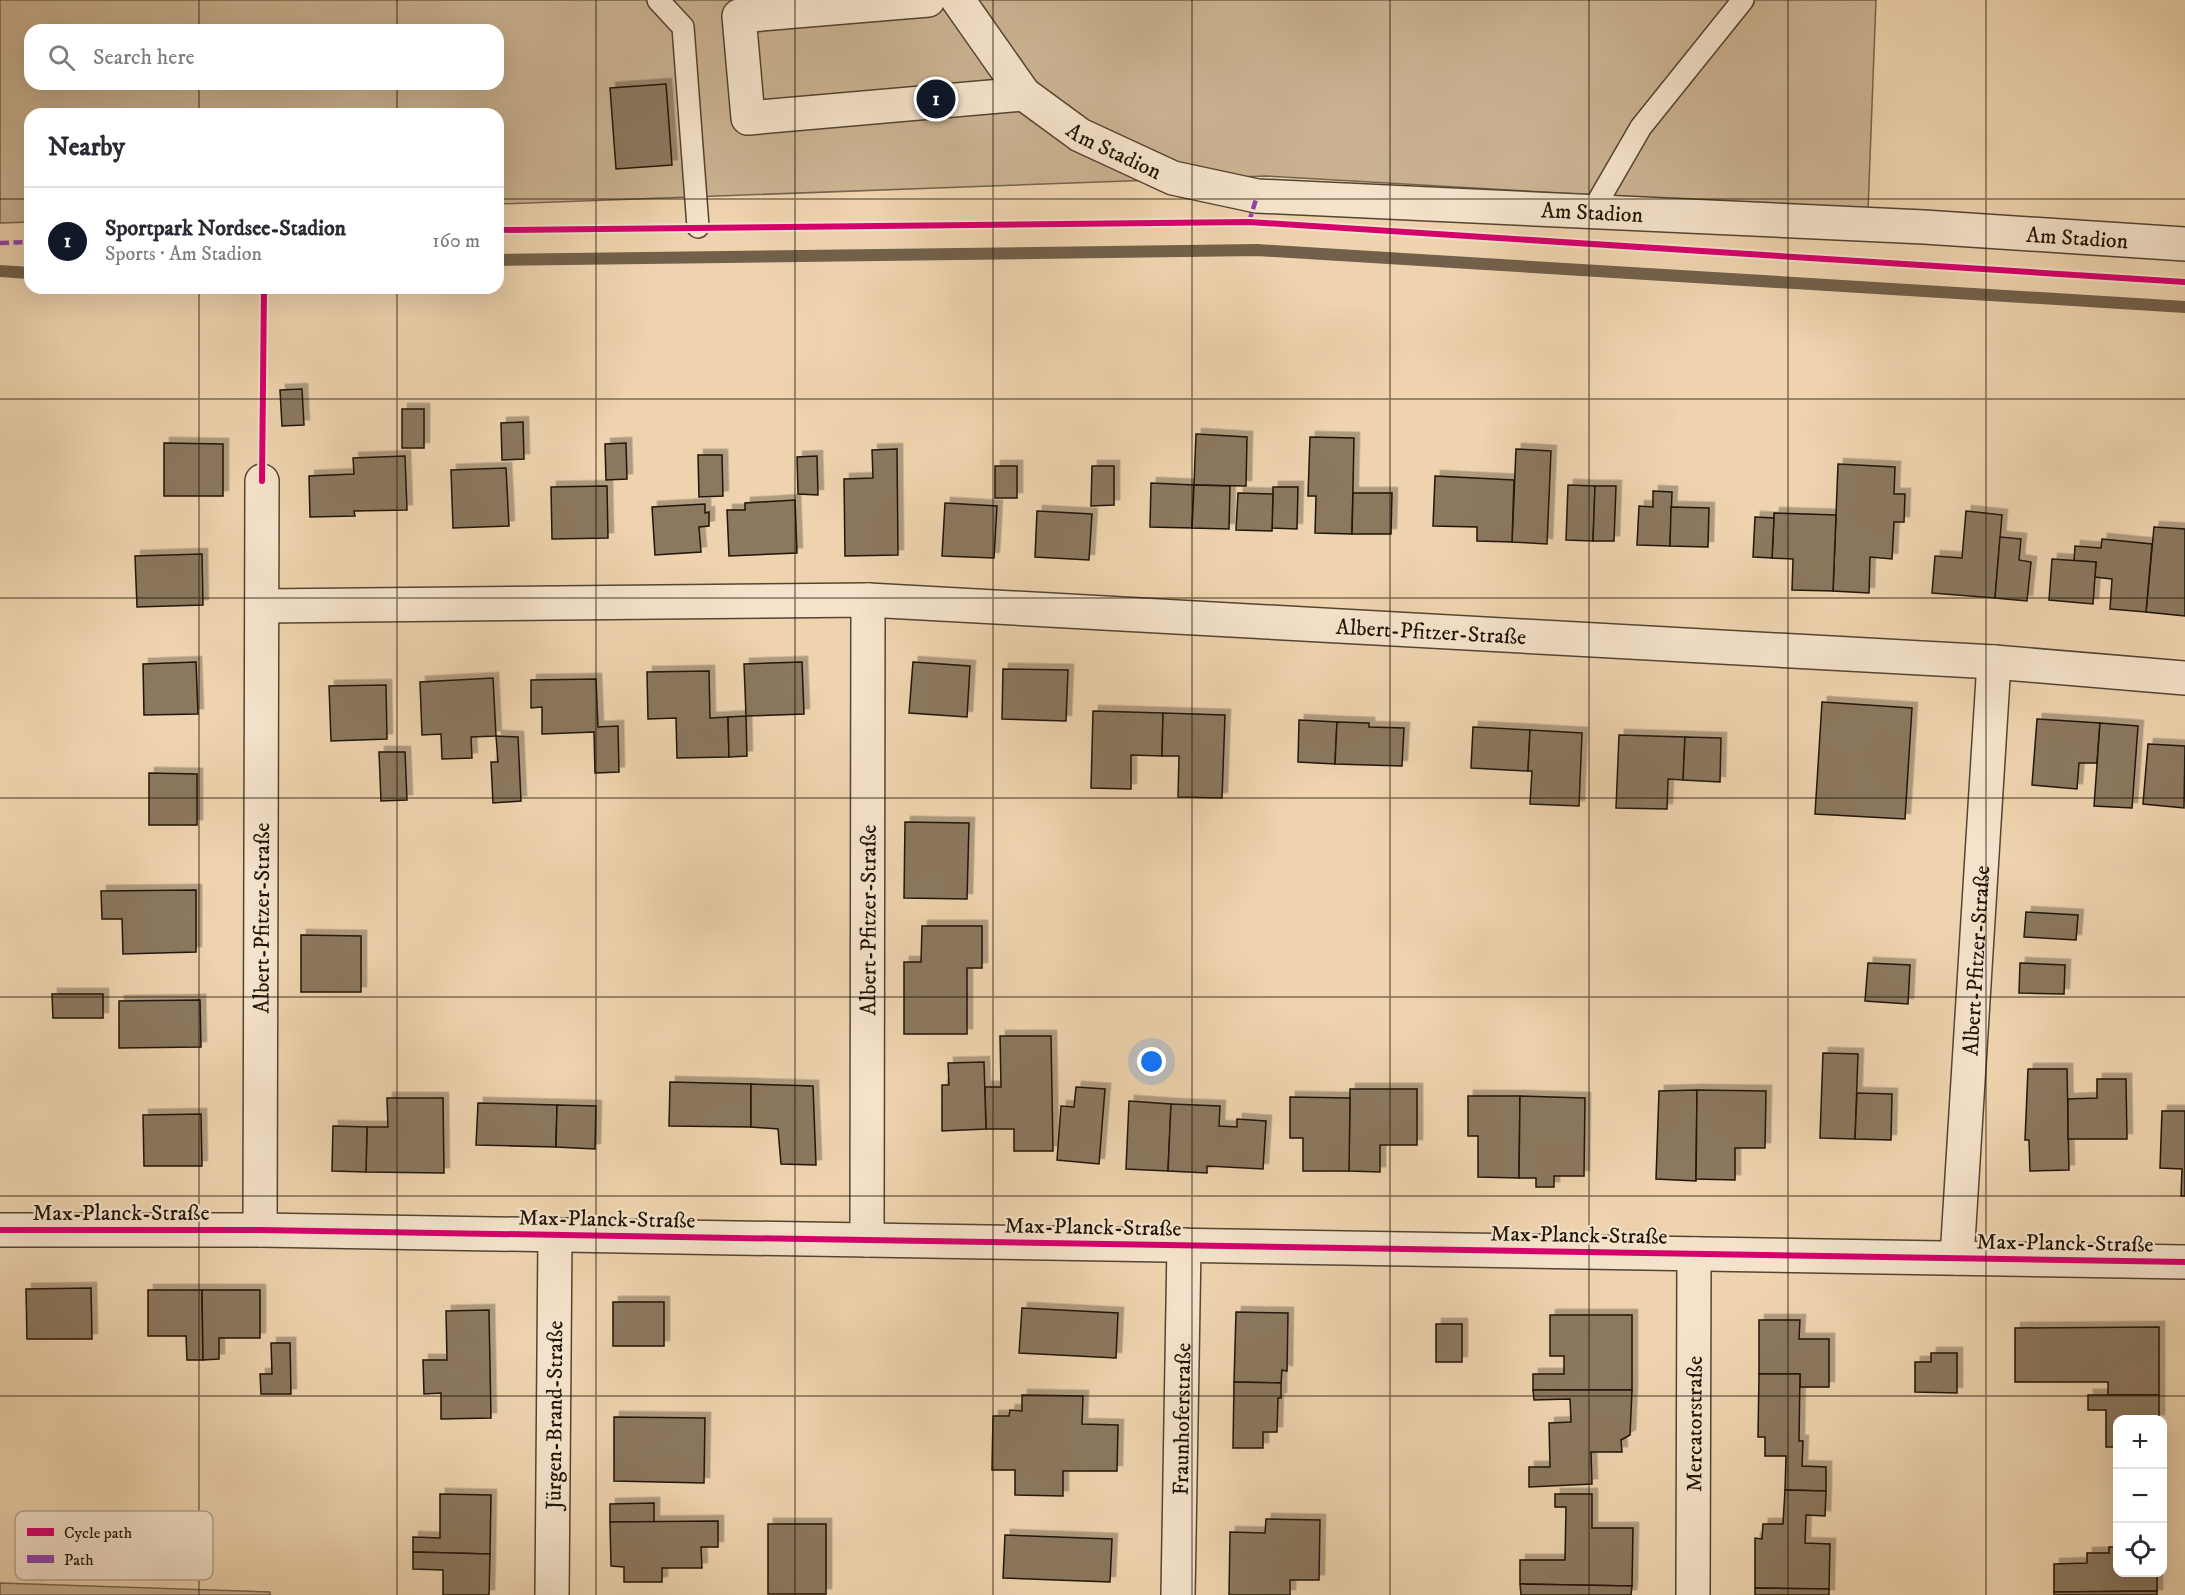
<!DOCTYPE html>
<html lang="en">
<head>
<meta charset="utf-8">
<style>
	body { margin:0; font-family:"IM FELL DW Pica",serif; background:#f2f2f3; color:#2b2b33 }
	.controls { position:absolute; right:18px; bottom:18px; display:grid; overflow:hidden; border-radius:12px; box-shadow:0 6px 24px #0002 }
	.controls button { width:54px; height:54px; display:grid; place-items:center; padding:0; border:0; border-bottom:2px solid #e1e1e2; background:#fff; color:#2b2b33; font:30px sans-serif }
	.you { position:absolute; left:1152px; top:1062px; width:21px; height:21px; margin:-15px; border:4px solid #fff; border-radius:50%; background:#1a73e8; box-shadow:0 0 0 9px #1a73e833 }
	.badge { display:grid; place-items:center; width:39px; height:39px; border-radius:50%; background:#111827; color:#fff; font-size:20px; font-weight:700 }
	.pin { position:absolute; translate:-50% -50%; border:3px solid #fff; box-shadow:0 2px 6px #0006 }
	.list { margin:0; padding:0; list-style:none }
	h2 { display:flex; justify-content:space-between; align-items:center; height:78px; margin:0; padding:0 24px; font-size:26px }
	h2 small { font-size:20px; font-weight:400; color:#7c7c81 }
	.list li { display:grid; grid-template-columns:39px 1fr auto; gap:18px; align-items:center; box-sizing:border-box; height:108px; padding:0 24px; border-top:2px solid #e1e1e2 }
	.list b { display:block; font-size:22px; white-space:nowrap }
	.list p { margin:0; font-size:20px; white-space:nowrap; color:#7c7c81 }
	.list em { font-size:20px; font-style:normal; color:#7c7c81 }
	.icon { flex:none; width:33px; height:33px; fill:none; stroke:currentColor; stroke-width:2; stroke-linecap:round; stroke-linejoin:round }
	.map { position:relative; flex:none; width:2185px; height:1595px; overflow:hidden }
	.search { position:absolute; background:#fff; box-shadow:0 6px 24px #0002; left:24px; top:24px; width:480px; height:66px; display:flex; align-items:center; gap:15px; box-sizing:border-box; padding:0 21px; border-radius:18px; color:#7c7c81; font-size:22px }
	.panel { position:absolute; background:#fff; box-shadow:0 6px 24px #0002; left:24px; top:108px; width:480px; height:186px; border-radius:18px }
	.map>svg:first-child { display:block }
</style>
</head>
<body>
<div class="map">
<svg width="2185" height="1595" viewBox="0 0 2185 1595">
	<defs>
		<filter id="shadow"><feDropShadow dx="5.5" dy="-5.5" stdDeviation="0" flood-color="#0004"/></filter>
	</defs>
	<rect width="100%" height="100%" fill="#eed3ae"/>
	<filter id="stains"><feTurbulence type="fractalNoise" baseFrequency=".00333" numOctaves="4"/><feColorMatrix values="0 0 0 0 .2 0 0 0 0 .09 0 0 0 0 .02 0 0 0 .5 -.17"/></filter>
	<radialGradient id="worn" r=".72"><stop offset=".6" stop-color="#630" stop-opacity="0"/><stop offset="1" stop-color="#630" stop-opacity=".3"/></radialGradient>
	<g fill="#cbb392" stroke="#76644e" stroke-width="1.5" fill-rule="evenodd">
		<path d="M0,0H1876L1868,211L1266,176L498,204V114H30V222L0,223ZM30,30H498V84H30Z"/>
		<polygon points="0,1583 270,1592 270,1595 0,1595"/>
	</g>
	<g fill="none" stroke-linecap="round" stroke-linejoin="round">
		<g stroke="#72604a" stroke-width="12">
			<polyline points="498,260 1257,250 2185,307"/>
			<polyline points="0,271 30,273"/>
		</g>
	</g>
	<g fill="#8b785f" stroke="#201509" stroke-width="1.5" filter="url(#shadow)">
		<polygon points="666,84 672,165 616,169 610,88"/>
		<polygon points="302,389 304,425 282,426 280,390"/>
		<rect x="402" y="409" width="22" height="39"/>
		<polygon points="523,422 524,459 502,460 501,423"/>
		<polygon points="1196,434 1247,437 1246,486 1194,485"/>
		<polygon points="1310,437 1354,438 1352,534 1315,533 1316,496 1308,496"/>
		<polygon points="164,443 223,444 223,496 164,496"/>
		<polygon points="626,443 627,479 606,480 605,444"/>
		<polygon points="897,449 898,555 845,556 844,479 873,478 872,450"/>
		<polygon points="1516,449 1551,451 1547,544 1512,542"/>
		<polygon points="698,455 722,455 723,496 699,497"/>
		<polygon points="405,456 407,510 354,511 355,516 310,517 309,476 354,474 353,458"/>
		<polygon points="817,456 818,495 798,494 797,457"/>
		<polygon points="1838,464 1895,467 1894,494 1905,494 1904,522 1894,522 1892,559 1870,557 1869,593 1833,591"/>
		<rect x="995" y="466" width="22" height="32"/>
		<polygon points="1092,466 1114,466 1114,505 1091,506"/>
		<polygon points="506,468 509,526 453,528 451,470"/>
		<polygon points="1435,476 1514,480 1512,542 1477,541 1477,527 1433,526"/>
		<polygon points="1151,483 1194,485 1192,528 1150,527"/>
		<polygon points="1194,485 1230,486 1229,529 1192,528"/>
		<polygon points="1568,485 1595,486 1593,541 1566,540"/>
		<polygon points="607,486 608,538 552,539 551,487"/>
		<polygon points="1595,486 1616,486 1614,541 1593,541"/>
		<polygon points="1273,487 1298,487 1297,529 1272,528"/>
		<polygon points="1653,491 1672,492 1670,546 1637,545 1639,506 1653,507"/>
		<polygon points="1238,493 1273,494 1272,531 1236,530"/>
		<polygon points="1353,493 1392,493 1391,534 1352,534"/>
		<polygon points="795,500 797,553 729,556 727,510 745,510 745,503"/>
		<polygon points="945,503 997,506 994,558 942,556"/>
		<polygon points="705,504 705,513 709,512 709,526 699,527 701,552 655,555 652,507"/>
		<polygon points="1671,507 1709,508 1708,547 1670,546"/>
		<polygon points="1037,511 1092,514 1089,560 1035,557"/>
		<polygon points="1966,511 2002,515 1995,598 1932,593 1935,556 1962,558"/>
		<polygon points="1774,513 1836,515 1833,591 1792,590 1793,559 1772,558"/>
		<polygon points="1755,517 1774,518 1772,558 1753,557"/>
		<polygon points="2154,527 2185,529 2185,616 2146,612"/>
		<polygon points="2000,537 2021,539 2019,560 2031,562 2027,601 1995,598"/>
		<polygon points="2102,539 2152,544 2146,612 2110,609 2112,579 2095,577 2096,562 2074,561 2075,546 2101,548"/>
		<polygon points="202,554 203,605 137,607 135,556"/>
		<polygon points="2052,559 2096,562 2093,604 2049,600"/>
		<polygon points="196,662 198,714 144,715 143,664"/>
		<polygon points="802,662 804,714 746,716 744,664"/>
		<polygon points="913,662 970,666 967,717 909,713"/>
		<polygon points="1003,669 1068,670 1066,721 1002,719"/>
		<polygon points="709,671 710,718 728,717 729,757 677,758 676,718 648,719 647,672"/>
		<polygon points="493,678 496,736 471,737 472,758 442,759 441,734 422,735 420,682"/>
		<polygon points="596,679 598,727 618,726 619,772 595,773 594,732 542,734 542,707 531,708 531,680"/>
		<polygon points="386,685 387,739 331,741 329,686"/>
		<polygon points="1822,702 1912,708 1905,819 1815,814"/>
		<polygon points="1093,711 1163,713 1162,756 1131,755 1131,789 1091,788"/>
		<polygon points="1163,713 1225,715 1222,798 1178,797 1179,756 1162,756"/>
		<polygon points="746,716 747,756 729,757 728,717"/>
		<polygon points="2037,719 2100,723 2097,763 2079,763 2077,789 2032,785"/>
		<polygon points="1299,720 1337,722 1335,764 1298,762"/>
		<polygon points="1337,722 1369,723 1369,727 1404,728 1402,766 1335,764"/>
		<polygon points="2100,723 2138,726 2132,808 2094,806"/>
		<polygon points="1473,727 1530,730 1528,771 1471,768"/>
		<polygon points="1530,730 1582,733 1579,806 1530,804 1532,771 1528,771"/>
		<polygon points="1619,735 1685,737 1683,780 1668,779 1667,809 1616,808"/>
		<polygon points="496,736 518,737 521,801 493,803 491,762 498,762"/>
		<polygon points="1685,737 1721,738 1720,782 1683,780"/>
		<polygon points="2148,744 2185,746 2184,808 2143,804"/>
		<polygon points="379,752 405,752 407,800 381,801"/>
		<polygon points="149,773 197,774 197,825 149,825"/>
		<polygon points="905,822 969,823 967,899 904,898"/>
		<polygon points="196,890 196,952 123,954 122,919 102,919 101,891"/>
		<polygon points="2026,912 2078,915 2076,940 2024,937"/>
		<polygon points="922,926 982,926 982,968 967,968 967,1034 904,1034 904,962 921,962"/>
		<polygon points="301,935 361,936 361,992 301,992"/>
		<polygon points="1868,963 1910,965 1908,1004 1865,1001"/>
		<polygon points="2020,963 2065,965 2064,994 2019,993"/>
		<polygon points="52,994 103,994 103,1018 53,1018"/>
		<polygon points="200,1000 201,1047 119,1048 119,1001"/>
		<polygon points="1000,1036 1051,1036 1053,1151 1014,1151 1014,1129 986,1129 985,1087 1001,1087"/>
		<polygon points="1823,1053 1858,1054 1855,1139 1820,1138"/>
		<polygon points="984,1062 986,1129 942,1131 942,1085 949,1085 948,1063"/>
		<polygon points="2028,1069 2067,1069 2069,1170 2030,1171 2029,1140 2025,1140"/>
		<polygon points="2097,1079 2126,1079 2127,1139 2068,1139 2068,1099 2097,1098"/>
		<polygon points="670,1082 751,1084 751,1127 669,1126"/>
		<polygon points="751,1084 813,1086 816,1165 781,1164 778,1129 751,1127"/>
		<polygon points="1076,1087 1105,1089 1099,1164 1057,1160 1061,1106 1074,1107"/>
		<polygon points="1350,1089 1417,1089 1417,1145 1380,1145 1380,1172 1349,1171"/>
		<polygon points="1697,1090 1696,1181 1656,1179 1659,1091"/>
		<polygon points="1697,1090 1766,1091 1765,1148 1735,1148 1735,1180 1696,1179"/>
		<polygon points="1857,1093 1892,1094 1891,1140 1855,1139"/>
		<polygon points="1468,1096 1520,1096 1519,1178 1478,1177 1478,1136 1468,1136"/>
		<polygon points="1520,1096 1585,1098 1584,1176 1554,1176 1554,1187 1536,1187 1536,1178 1519,1178"/>
		<polygon points="1290,1097 1350,1098 1349,1171 1303,1171 1303,1138 1290,1138"/>
		<polygon points="387,1098 443,1098 444,1173 366,1172 367,1127 388,1127"/>
		<polygon points="1129,1101 1171,1104 1168,1171 1126,1169"/>
		<polygon points="478,1103 557,1105 556,1147 476,1145"/>
		<polygon points="1171,1104 1220,1106 1219,1126 1237,1127 1237,1119 1266,1121 1263,1169 1207,1166 1207,1173 1168,1171"/>
		<polygon points="557,1105 596,1106 595,1149 556,1147"/>
		<polygon points="2162,1111 2185,1111 2185,1196 2181,1196 2182,1169 2160,1168"/>
		<polygon points="201,1114 202,1166 144,1166 143,1115"/>
		<polygon points="333,1126 367,1127 366,1172 332,1171"/>
		<polygon points="91,1288 92,1339 27,1339 26,1289"/>
		<polygon points="148,1290 202,1290 203,1360 187,1360 186,1336 148,1336"/>
		<polygon points="202,1290 260,1290 260,1338 219,1338 219,1359 203,1360"/>
		<rect x="613" y="1302" width="51" height="44"/>
		<polygon points="1022,1308 1118,1313 1116,1358 1019,1353"/>
		<polygon points="489,1310 491,1418 441,1419 441,1393 424,1394 423,1360 447,1360 446,1311"/>
		<polygon points="1236,1312 1288,1313 1287,1371 1282,1370 1281,1383 1234,1382"/>
		<polygon points="1550,1315 1632,1315 1632,1390 1533,1390 1533,1374 1564,1374 1564,1356 1550,1356"/>
		<polygon points="1759,1320 1800,1320 1799,1339 1829,1339 1829,1387 1800,1387 1800,1374 1759,1374"/>
		<rect x="1436" y="1324" width="26" height="38"/>
		<polygon points="2159,1327 2159,1395 2108,1395 2108,1382 2015,1382 2015,1328"/>
		<polygon points="271,1343 290,1343 291,1394 261,1394 260,1374 272,1374"/>
		<polygon points="1931,1353 1957,1353 1957,1393 1915,1392 1915,1362 1931,1362"/>
		<polygon points="1759,1374 1800,1374 1799,1441 1803,1441 1802,1466 1826,1467 1826,1491 1785,1490 1786,1456 1765,1456 1765,1437 1758,1437"/>
		<polygon points="1234,1382 1281,1383 1281,1398 1278,1398 1277,1432 1263,1432 1263,1448 1233,1448"/>
		<polygon points="1533,1390 1632,1390 1630,1435 1621,1440 1622,1452 1591,1452 1592,1484 1529,1487 1529,1467 1550,1467 1549,1423 1571,1422 1570,1399 1534,1400"/>
		<polygon points="1022,1395 1083,1396 1082,1424 1118,1425 1117,1471 1063,1471 1063,1496 1015,1495 1015,1470 992,1470 993,1416 1009,1416 1010,1410 1022,1411"/>
		<polygon points="2088,1395 2159,1395 2159,1420 2118,1420 2118,1447 2106,1447 2106,1410 2088,1410"/>
		<polygon points="614,1417 705,1418 704,1483 614,1481"/>
		<polygon points="1785,1490 1826,1491 1825,1516 1806,1515 1805,1543 1830,1544 1829,1589 1755,1588 1755,1538 1762,1539 1763,1524 1783,1524"/>
		<polygon points="440,1494 491,1495 490,1554 413,1552 413,1537 440,1538"/>
		<polygon points="1555,1494 1592,1494 1592,1528 1633,1528 1632,1586 1520,1584 1520,1560 1565,1560 1566,1507 1555,1507"/>
		<polygon points="654,1503 654,1522 610,1522 610,1504"/>
		<polygon points="1266,1519 1320,1520 1319,1580 1290,1580 1290,1595 1229,1595 1230,1532 1265,1533"/>
		<polygon points="718,1521 718,1547 701,1547 702,1568 662,1568 662,1582 624,1582 624,1567 611,1566 610,1522"/>
		<rect x="768" y="1524" width="58" height="70"/>
		<polygon points="1005,1535 1112,1539 1110,1582 1003,1578"/>
		<polygon points="2109,1547 2118,1547 2118,1572 2157,1572 2157,1591 2054,1592 2054,1564 2087,1563 2087,1553 2109,1553"/>
		<polygon points="413,1552 490,1554 489,1595 443,1595 443,1570 413,1569"/>
		<polygon points="1520,1584 1632,1586 1631,1595 1521,1595"/>
		<polygon points="1755,1588 1829,1589 1829,1595 1755,1595"/>
		<polygon points="2157,1591 2157,1595 2054,1595 2054,1592"/>
	</g>
	<g fill="none" stroke-linecap="round" stroke-linejoin="round">
		<defs>
			<g id="service">
				<polyline points="658,0 683,27 698,227"/>
				<polyline points="1593,210 1641,127 1743,0"/>
			</g>
			<g id="minor">
				<polyline points="928,0 739,16 748,118 1024,94"/>
				<path id="s1" d="M958,0L1024,94L1080,135L1173,178L1257,196L1924,227L2185,244"/>
				<path id="s2" d="M262,606L868,600L1994,662L2185,678"/>
				<polyline points="0,1230 260,1230 2185,1262"/>
				<path id="s3" d="M260,1230L262,481"/>
				<path id="s4" d="M867,1240L868,600"/>
				<path id="s5" d="M1957,1258L1994,662"/>
				<path id="s6" d="M552,1595L555,1235"/>
				<path id="s7" d="M1178,1595L1184,1245"/>
				<path id="s8" d="M1693,1595L1694,1254"/>
			</g>
		</defs>
		<use href="#service" stroke="#544432" stroke-width="24"/>
		<use href="#minor" stroke="#544432" stroke-width="36"/>
		<use href="#service" stroke="#f4e2ca" stroke-width="21"/>
		<use href="#minor" stroke="#f4e2ca" stroke-width="33"/>
		<g stroke="#8e44ad" stroke-width="4.5" stroke-dasharray="9 4.5" stroke-linecap="butt">
			<polyline points="1249,222 1257,196"/>
			<polyline points="0,243 30,242"/>
		</g>
		<defs>
			<g id="cycleway">
				<polyline points="498,230 1249,222 2185,282"/>
				<polyline points="262,481 264,288"/>
				<polyline points="0,1230 260,1230 2185,1262"/>
			</g>
		</defs>
		<use href="#cycleway" stroke="#f4e2ca" stroke-width="10"/>
		<use href="#cycleway" stroke="#d6006c" stroke-width="6"/>
	</g>
	<path fill="none" stroke="#201509" stroke-width="1.5" stroke-opacity="0.55" d="M199,0V30M397,0V30M596,0V1595M795,0V1595M993,0V1595M1192,0V1595M1390,0V1595M1589,0V1595M1788,0V1595M1986,0V1595M199,84V114M397,84V114M0,199H30M498,199H2185M199,288V1595M397,288V1595M0,399H2185M0,598H2185M0,798H2185M0,997H2185M0,1196H2185M0,1396H2185"/>
	<g text-anchor="middle" stroke-width="4.5" stroke-linejoin="round" paint-order="stroke">
		<g font-size="22" fill="#201509" stroke="#f4e2ca">
			<text dy="8" stroke="none"><textPath href="#s1" startOffset="222">Am Stadion</textPath></text>
			<text dy="8" stroke="none"><textPath href="#s1" startOffset="708">Am Stadion</textPath></text>
			<text dy="8" stroke="none"><textPath href="#s1" startOffset="1194">Am Stadion</textPath></text>
			<text dy="8" stroke="none"><textPath href="#s2" startOffset="1170">Albert-Pfitzer-Straße</textPath></text>
			<text dy="8" stroke="none"><textPath href="#s3" startOffset="312">Albert-Pfitzer-Straße</textPath></text>
			<text dy="8" stroke="none"><textPath href="#s4" startOffset="320">Albert-Pfitzer-Straße</textPath></text>
			<text dy="8" stroke="none"><textPath href="#s5" startOffset="298">Albert-Pfitzer-Straße</textPath></text>
			<text x="121" y="1220">Max-Planck-Straße</text>
			<text transform="translate(607 1218) rotate(1)" y="8">Max-Planck-Straße</text>
			<text transform="translate(1093 1226) rotate(1)" y="8">Max-Planck-Straße</text>
			<text transform="translate(1579 1234) rotate(1)" y="8">Max-Planck-Straße</text>
			<text transform="translate(2065 1242) rotate(1)" y="8">Max-Planck-Straße</text>
			<text dy="8" stroke="none"><textPath href="#s6" startOffset="180">Jürgen-Brand-Straße</textPath></text>
			<text dy="8" stroke="none"><textPath href="#s7" startOffset="176">Fraunhoferstraße</textPath></text>
			<text dy="8" stroke="none"><textPath href="#s8" startOffset="171">Mercatorstraße</textPath></text>
		</g>
	</g>
	<rect x="15" y="1511" width="198" height="69" rx="9" fill="#f4e2ca" stroke="#b4a490" stroke-width="1.5"/>
	<rect x="27" y="1528" width="27" height="8" fill="#d6006c"/>
	<rect x="27" y="1555" width="27" height="8" fill="#8e44ad"/>
	<g font-size="16" fill="#201509">
		<text x="64" y="1538">Cycle path</text>
		<text x="64" y="1565">Path</text>
	</g>
	<rect width="100%" height="100%" filter="url(#stains)"/>
	<rect width="100%" height="100%" fill="url(#worn)"/>
</svg>
<div class="controls">
<button>+</button>
<button>−</button>
<button><svg class="icon" aria-label="locate" viewBox="0 0 24 24"><circle cx="12" cy="12" r="6"/><path d="M12 2v4M12 18v4M2 12h4M18 12h4"/></svg></button>
</div>
<div class="you"></div>
<div class="pin badge" style="left:936px;top:99px">1</div>
<div class="search"><svg class="icon" aria-label="search" viewBox="0 0 24 24"><circle cx="10" cy="10" r="6"/><path d="M15 15l6 6"/></svg>Search here</div>
<section class="panel">
<h2>Nearby<small></small></h2>
<ul class="list">
<li><span class="badge">1</span><div><b>Sportpark Nordsee-Stadion</b><p>Sports · Am Stadion</p></div><em>160 m</em></li>
</ul>
</section>
</div>
</body>
</html>
